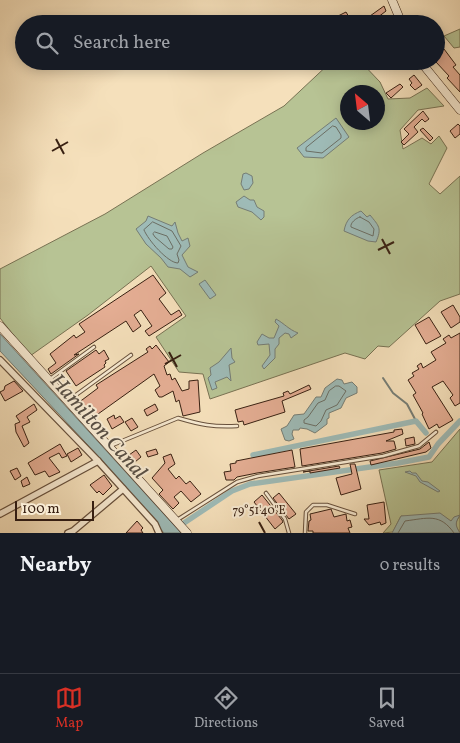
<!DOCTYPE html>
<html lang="en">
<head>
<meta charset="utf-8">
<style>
	body { margin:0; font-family:Vollkorn,serif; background:#20242c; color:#f1f3f6 }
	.compass { position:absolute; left:340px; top:85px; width:45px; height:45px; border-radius:50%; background:#171b24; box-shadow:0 2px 12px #0003; rotate:332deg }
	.scale { position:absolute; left:15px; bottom:12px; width:79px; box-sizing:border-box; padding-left:5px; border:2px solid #382012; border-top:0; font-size:14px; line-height:18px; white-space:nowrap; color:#382012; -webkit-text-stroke:4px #f8ebd3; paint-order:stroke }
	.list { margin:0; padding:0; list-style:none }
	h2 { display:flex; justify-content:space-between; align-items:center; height:65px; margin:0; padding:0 20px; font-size:21px }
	h2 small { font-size:16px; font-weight:400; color:#9ea1a6 }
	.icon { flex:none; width:28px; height:28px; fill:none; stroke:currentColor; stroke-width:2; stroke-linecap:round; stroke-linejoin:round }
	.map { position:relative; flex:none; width:460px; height:533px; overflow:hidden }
	.search { position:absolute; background:#171b24; box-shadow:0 2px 12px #0003; left:15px; right:15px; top:15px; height:55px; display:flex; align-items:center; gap:12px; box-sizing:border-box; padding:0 18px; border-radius:28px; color:#9ea1a6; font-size:19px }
	.sheet { height:140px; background:#171b24 }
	nav { display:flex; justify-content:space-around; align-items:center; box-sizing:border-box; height:70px; border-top:1px solid #363941; background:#171b24; font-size:14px; color:#9ea1a6 }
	nav a { display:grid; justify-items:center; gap:2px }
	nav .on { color:#d93025 }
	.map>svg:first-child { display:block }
</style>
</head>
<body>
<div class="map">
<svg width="460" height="533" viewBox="0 0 460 533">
	<rect width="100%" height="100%" fill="#f5e0bb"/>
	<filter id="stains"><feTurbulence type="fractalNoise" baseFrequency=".004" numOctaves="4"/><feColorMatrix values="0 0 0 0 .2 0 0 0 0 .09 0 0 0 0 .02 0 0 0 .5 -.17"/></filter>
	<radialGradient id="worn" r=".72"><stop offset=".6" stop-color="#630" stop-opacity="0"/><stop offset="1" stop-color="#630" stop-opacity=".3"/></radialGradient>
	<g fill="#b7c394" stroke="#787253" fill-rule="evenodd">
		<polygon points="460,29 460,47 454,48 444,36"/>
		<path d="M332,61H360L380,82L388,99L410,98L427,88L444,106L418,110L400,130L403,149L422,138L431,144L439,136L447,148L429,184L440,194L460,176V294L440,301L389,347L378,346L365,359L345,353L210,399L203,374L179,372L156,337L186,316L151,266L88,315L30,356L0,318V269L105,214L203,153L284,106ZM348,92H378V122H348Z"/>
		<path d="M460,429V533C455,526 454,523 460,516L451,521L401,516L393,532L383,533L391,524L379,470L432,462Z"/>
	</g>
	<g fill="#9ebbb7" stroke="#757d75">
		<polygon points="336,118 349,137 323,158 304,157 297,148"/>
		<polygon points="246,173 252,176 253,183 249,189 244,190 241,184 243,174"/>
		<polygon points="244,196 250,200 254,200 257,207 264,211 264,217 261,220 252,212 238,207 236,202"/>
		<path d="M361,211L367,217L370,215C379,226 382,228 376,242L368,241L344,231C346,220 351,215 361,211Z"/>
		<polygon points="148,216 172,226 175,222 178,233 182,241 188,238 190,246 182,255 188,267 198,272 190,277 180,269 168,267 161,258 146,244 136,229 146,221"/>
		<polygon points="205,280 216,295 210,299 199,284"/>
		<path d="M276,319C285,324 288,329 298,333L291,338L289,334L285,333L279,338V344L275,349V358L264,369L262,366L270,355L269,344L258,345L257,342L262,334L269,338H274L279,326L275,322Z"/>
		<polygon points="0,334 181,533 164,533 99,457 0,351"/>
		<polygon points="231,348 232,358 235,362 229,365 231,381 227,377 215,382 217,388 212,390 208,378 211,375 210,368 219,362"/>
		<path d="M337,379L342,380L344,384L352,382L357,387V393L346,398L341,408L329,413V418L327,419V424C323,427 319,430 315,433L307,429L300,428L299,430H293L292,434L294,439L289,441L285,440L281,429L287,426L294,415L304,414L316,397H321L325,388Z"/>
		<polygon points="410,471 412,473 416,473 422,481 428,482 440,491 438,492 420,482 416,476 405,472"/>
		<path d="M440,513L451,521L454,517L460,515C455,523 455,525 460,533H392L401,516Z"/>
	</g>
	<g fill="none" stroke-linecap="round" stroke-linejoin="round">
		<g stroke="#6b6e64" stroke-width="1">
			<polygon points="333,126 336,127 341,135 341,138 322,153 306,151 306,148"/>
			<path d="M360,217L369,222L374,229L373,236L351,227C350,223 356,218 360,217Z"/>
			<path d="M153,222L172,231L181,246L177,254L179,260L178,263C168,263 148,240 144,230Z"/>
			<polygon points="155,232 167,236 173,247 172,249 169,249 155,237 153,234"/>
			<polygon points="336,386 339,386 346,391 337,405 326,410 321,421 316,426 304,423 304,420 308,417 318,403 325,400 329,391"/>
			<path d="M398,533L405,521C428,518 440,513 454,533"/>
		</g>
		<polyline stroke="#757d75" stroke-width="2" points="383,378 393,393 407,404 416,421"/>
		<g stroke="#9ebbb7" stroke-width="5.5">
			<polyline points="253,455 416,421 426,433"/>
			<polyline points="184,523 232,491 250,484 398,463 429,457 438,444 460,421"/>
		</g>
	</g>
	<g fill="#e5ae94" stroke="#382012">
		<polygon points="384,6 386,11 373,21 370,16"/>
		<polygon points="346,12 349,17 341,22 338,16"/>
		<polygon points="444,49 456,65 453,67 460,75 460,92 447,78 449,76 436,62 436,55"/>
		<polygon points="414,75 422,85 415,90 410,85 412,83 409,79"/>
		<polygon points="400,84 403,87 391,98 386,93"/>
		<polygon points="423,111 429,119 425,122 422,119 414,127 418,132 404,145 401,142 409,134 404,129"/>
		<polygon points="458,124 460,126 460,134 455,138 450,131"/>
		<polygon points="423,128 433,138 430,141 420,130"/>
		<polygon points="153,275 166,293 159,299 171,315 179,310 182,315 149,336 145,331 152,326 141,310 134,315 141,326 133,332 126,321 74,355 79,354 51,374 48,369 56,363 50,354 74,335 76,338 85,332 79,324"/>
		<polygon points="453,305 460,317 460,322 451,328 441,312"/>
		<polygon points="429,317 441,336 426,344 415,325"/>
		<polygon points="460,333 460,403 455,406 450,398 453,395 443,381 432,387 453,420 439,428 437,424 429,429 422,414 423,413 413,395 416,393 408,380 414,376 412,373 419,369 417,366 421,363 423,368 436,360 431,352 446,343 443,339 449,335 451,338"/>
		<polygon points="156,345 169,362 164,366 167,375 170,374 172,380 175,378 182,391 189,389 189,381 198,380 200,412 183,416 179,400 176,402 173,391 162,397 159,397 155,390 160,386 154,374 91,419 78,403 98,388 96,385 148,352 146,349 150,346 152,349"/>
		<polygon points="96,350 99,354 104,350 109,359 105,361 106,363 104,365 105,367 76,386 66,371"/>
		<polygon points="14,381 23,391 5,401 0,392 4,390 5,386"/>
		<polygon points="309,385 311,389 282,401 285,412 244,425 243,421 238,422 235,410 284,396 283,393 288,391 290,394"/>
		<polygon points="34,404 37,410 27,417 30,422 22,426 29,443 24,447 16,432 15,424 20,422 16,416"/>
		<polygon points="155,404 158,410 147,416 144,410"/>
		<polygon points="114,415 115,419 120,416 124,422 112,429 107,419"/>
		<polygon points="132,418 138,427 131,431 125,422"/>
		<polygon points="402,429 403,434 386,441 394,441 396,449 382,453 302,466 300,449 394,432 394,430"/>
		<polygon points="414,437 415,444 406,446 405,439"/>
		<polygon points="429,442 431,448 426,452 371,465 370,461 420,449"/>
		<polygon points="60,444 67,456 62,458 59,453 49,458 60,472 49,477 45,471 35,475 28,463"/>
		<polygon points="78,448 82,455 71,462 67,454"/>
		<polygon points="156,449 158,454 148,457 146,452"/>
		<polygon points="136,450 141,457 135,462 129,455"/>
		<polygon points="292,450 295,467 257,473 237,477 234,480 226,480 224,472 231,471 230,464 236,463 236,461"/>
		<polygon points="171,454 175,464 168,469 176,479 179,476 186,484 190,481 201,494 191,502 181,491 174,497 179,503 173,509 159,494 163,490 152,478 165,463 163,457"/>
		<polygon points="350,464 355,464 361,489 341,495 336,478 352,474"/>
		<polygon points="339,466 340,468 310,473 310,471 303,472"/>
		<polygon points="17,468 21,476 15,480 10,471"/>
		<polygon points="104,475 112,486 103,495 99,491 97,493 90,485"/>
		<polygon points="27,477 30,484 23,487 21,481"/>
		<polygon points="279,493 296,514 289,519 273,498"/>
		<polygon points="262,495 282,520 283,522 275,529 254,502"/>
		<polygon points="384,502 386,523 381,525 380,522 369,525 364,519 369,519 367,505"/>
		<polygon points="331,509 334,517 346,514 347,521 350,520 352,527 348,528 350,533 313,533 313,531 308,531 309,521 311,520 310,514"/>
		<polygon points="137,521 143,528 141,530 143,533 126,533"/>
	</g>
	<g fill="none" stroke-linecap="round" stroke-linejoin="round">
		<defs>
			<g id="lane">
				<polyline points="50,379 94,347"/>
				<polyline points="69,400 131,355"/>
				<path d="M110,446L178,418C202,425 212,427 237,426"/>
				<polyline points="266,493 285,519 289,533"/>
				<polyline points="177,520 237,482 258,476 383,456 419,446 436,432"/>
				<polyline points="305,533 306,512 313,505 327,505 355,514"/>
			</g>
			<g id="street">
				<polyline points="0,360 98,461 155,524 159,533"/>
				<polyline points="0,514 98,461"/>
				<polyline points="68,533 73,531 123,489"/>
			</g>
			<g id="secondary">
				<polyline points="392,0 402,24"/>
				<polyline points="420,61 460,110"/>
				<polyline points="0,326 187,533"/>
			</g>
		</defs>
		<use href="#lane" stroke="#67503c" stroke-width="4.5"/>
		<use href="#street" stroke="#67503c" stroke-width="8"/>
		<use href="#secondary" stroke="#382012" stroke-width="9"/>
		<use href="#lane" stroke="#f8ebd3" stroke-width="2.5"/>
		<use href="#street" stroke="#f8ebd3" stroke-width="5.5"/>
		<use href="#secondary" stroke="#f8ebd3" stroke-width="8"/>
	</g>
	<path fill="none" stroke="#382012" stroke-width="2" d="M56,139L64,154M52,151L68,142M382,239L390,254M378,250L394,242M169,352L177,367M165,364L181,355M259,522L265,533"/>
	<g text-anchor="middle" stroke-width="4" stroke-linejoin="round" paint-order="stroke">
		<g font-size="21" font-style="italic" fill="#574e44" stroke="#f8ebd3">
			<text transform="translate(99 426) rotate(48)" y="7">Hamilton Canal</text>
		</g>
	</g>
	<g font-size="12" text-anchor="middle" fill="#382012" stroke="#f8ebd3" stroke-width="4" stroke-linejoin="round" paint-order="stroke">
		<text x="259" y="514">79°51'40"E</text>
	</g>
	<rect width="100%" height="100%" filter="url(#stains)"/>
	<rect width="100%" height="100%" fill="url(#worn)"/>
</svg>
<svg class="compass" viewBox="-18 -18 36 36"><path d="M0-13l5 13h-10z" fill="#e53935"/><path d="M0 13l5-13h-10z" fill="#9ea1a6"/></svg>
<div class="scale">100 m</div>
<div class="search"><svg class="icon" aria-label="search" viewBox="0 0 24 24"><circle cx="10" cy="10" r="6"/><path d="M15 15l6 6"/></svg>Search here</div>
</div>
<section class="sheet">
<h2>Nearby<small>0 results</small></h2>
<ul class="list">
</ul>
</section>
<nav>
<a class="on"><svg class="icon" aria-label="map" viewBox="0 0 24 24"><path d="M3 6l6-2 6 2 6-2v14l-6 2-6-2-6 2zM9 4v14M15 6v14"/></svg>Map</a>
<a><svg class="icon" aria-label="directions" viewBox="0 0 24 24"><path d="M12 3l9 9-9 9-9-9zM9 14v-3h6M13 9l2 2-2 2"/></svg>Directions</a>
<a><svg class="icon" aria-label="saved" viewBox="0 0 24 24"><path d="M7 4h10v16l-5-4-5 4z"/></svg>Saved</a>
</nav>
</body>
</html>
